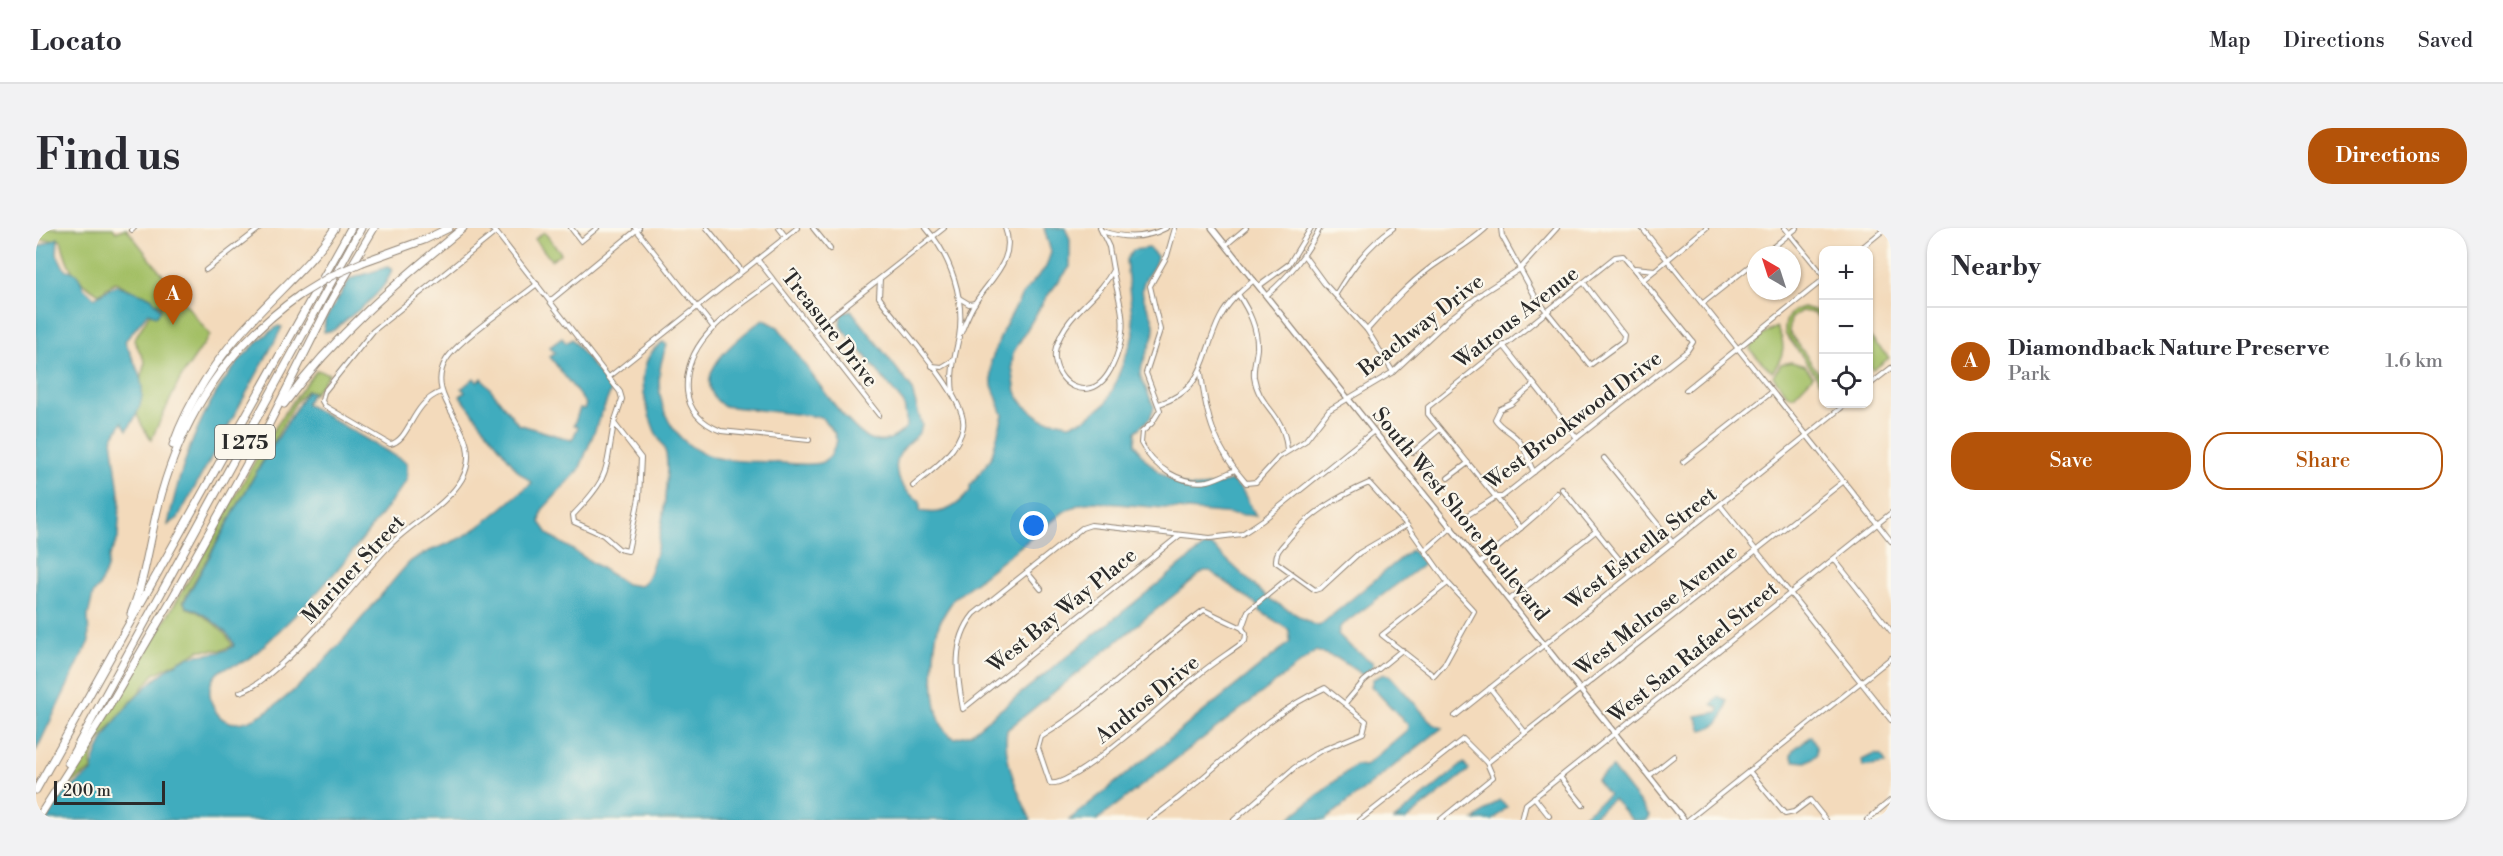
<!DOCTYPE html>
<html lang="en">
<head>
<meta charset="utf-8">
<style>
	body { margin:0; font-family:"Libre Bodoni",serif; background:#f2f2f3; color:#2b2b33 }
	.controls { position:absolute; right:18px; top:18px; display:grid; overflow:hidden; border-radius:12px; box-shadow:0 2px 4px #0004 }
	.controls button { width:54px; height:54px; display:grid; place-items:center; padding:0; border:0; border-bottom:2px solid #e1e1e2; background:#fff; color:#2b2b33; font:30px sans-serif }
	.compass { position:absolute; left:1711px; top:18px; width:54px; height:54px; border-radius:50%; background:#fff; box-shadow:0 2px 4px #0004; rotate:321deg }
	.scale { position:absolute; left:18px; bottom:15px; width:111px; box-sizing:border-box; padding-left:6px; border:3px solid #2b2b2b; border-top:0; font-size:16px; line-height:21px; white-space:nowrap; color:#2b2b2b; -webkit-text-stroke:4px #fbf7ec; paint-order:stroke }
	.you { position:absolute; left:998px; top:298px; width:21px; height:21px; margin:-15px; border:4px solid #fff; border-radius:50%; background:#1a73e8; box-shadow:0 0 0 9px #1a73e833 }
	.badge { display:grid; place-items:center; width:39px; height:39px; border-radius:50%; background:#b45309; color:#fff; font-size:20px; font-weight:700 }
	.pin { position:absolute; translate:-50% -50px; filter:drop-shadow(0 2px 3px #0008) }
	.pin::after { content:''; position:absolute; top:32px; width:21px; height:18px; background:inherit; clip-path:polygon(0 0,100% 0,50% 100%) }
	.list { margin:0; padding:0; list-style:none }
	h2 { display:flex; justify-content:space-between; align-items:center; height:78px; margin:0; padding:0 24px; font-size:26px }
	h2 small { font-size:20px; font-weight:400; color:#7c7c81 }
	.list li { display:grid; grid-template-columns:39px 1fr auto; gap:18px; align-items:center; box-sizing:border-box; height:108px; padding:0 24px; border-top:2px solid #e1e1e2 }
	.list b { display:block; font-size:22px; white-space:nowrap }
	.list p { margin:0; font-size:20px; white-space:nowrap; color:#7c7c81 }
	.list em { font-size:20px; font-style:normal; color:#7c7c81 }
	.actions { display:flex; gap:12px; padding:18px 24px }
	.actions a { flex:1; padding:14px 0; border:2px solid #b45309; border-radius:24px; text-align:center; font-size:21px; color:#b45309 }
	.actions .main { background:#b45309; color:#fff }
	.icon { flex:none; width:33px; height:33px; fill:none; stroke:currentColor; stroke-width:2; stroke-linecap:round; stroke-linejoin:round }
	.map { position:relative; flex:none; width:1855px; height:592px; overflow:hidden; border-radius:24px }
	header { display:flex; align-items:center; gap:36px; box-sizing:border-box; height:84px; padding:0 30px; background:#fff; border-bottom:2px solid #e1e1e2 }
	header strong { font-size:28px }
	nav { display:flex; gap:33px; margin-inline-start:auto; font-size:21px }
	.intro { display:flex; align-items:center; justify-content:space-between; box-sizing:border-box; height:144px; padding:0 36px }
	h1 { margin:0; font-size:42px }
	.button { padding:15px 27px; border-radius:24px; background:#b45309; color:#fff; font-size:21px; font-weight:700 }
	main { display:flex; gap:36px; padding:0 36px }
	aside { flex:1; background:#fff; border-radius:24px; box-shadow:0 2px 4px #0004 }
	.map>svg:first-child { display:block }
</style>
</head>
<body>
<header>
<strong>Locato</strong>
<nav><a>Map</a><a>Directions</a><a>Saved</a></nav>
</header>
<div class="intro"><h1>Find us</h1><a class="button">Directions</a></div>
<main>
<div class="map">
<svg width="1855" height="592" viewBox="0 0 1855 592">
	<rect width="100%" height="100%" fill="#fbf7ec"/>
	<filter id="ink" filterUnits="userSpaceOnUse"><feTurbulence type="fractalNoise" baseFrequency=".0167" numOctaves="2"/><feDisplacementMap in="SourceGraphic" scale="12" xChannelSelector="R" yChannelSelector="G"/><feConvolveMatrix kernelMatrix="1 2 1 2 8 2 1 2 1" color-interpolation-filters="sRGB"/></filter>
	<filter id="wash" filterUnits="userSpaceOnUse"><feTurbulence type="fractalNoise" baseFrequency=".008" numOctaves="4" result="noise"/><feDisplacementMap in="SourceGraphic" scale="24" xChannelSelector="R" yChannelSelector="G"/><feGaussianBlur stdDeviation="1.35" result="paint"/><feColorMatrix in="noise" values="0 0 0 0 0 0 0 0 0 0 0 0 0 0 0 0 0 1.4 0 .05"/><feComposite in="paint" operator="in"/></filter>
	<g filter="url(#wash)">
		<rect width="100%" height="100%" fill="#f3dabb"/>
		<g fill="#a3bf65" stroke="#677548" stroke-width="1.5">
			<path d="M0,0H77L80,4L90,0L174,107L144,151L115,212C91,176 99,174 109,134L98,112L113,87L126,78L79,54L63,66C37,50 32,41 25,12H0Z"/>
			<polygon points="508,4 525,25 515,32 499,11"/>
			<path d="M1767,79L1784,84L1787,94L1778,85L1765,83L1755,91L1753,104L1787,151V157L1749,105C1748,91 1754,82 1767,79Z"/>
			<path d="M1740,99C1751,115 1748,129 1736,144L1714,122L1716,114Z"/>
			<polygon points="1834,109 1853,130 1837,142 1833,137"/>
			<polygon points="1755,134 1769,138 1777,148 1758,168 1752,167 1737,148 1745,136"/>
			<path d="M281,142L293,146L277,167V164L271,162L260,174L147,373L151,380C163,382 194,406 196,418L186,422H164L118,446L61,515L55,532L56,542L32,557C70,487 113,421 153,352C195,281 228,205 281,142Z"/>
		</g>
		<g fill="#3facbe" stroke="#356c74" stroke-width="1.5">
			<path d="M1008,0H1029L1034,11V39L1009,71L977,125L976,139L980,164L987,176L1006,191L1033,196L1048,192L1070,175L1077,161L1098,107L1090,32L1097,22L1113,20L1121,28C1120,41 1110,45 1107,57C1103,71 1117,83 1118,97C1119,114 1106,129 1104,147L1118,179L1114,190L1100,203L1099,216C1110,237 1139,261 1163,259C1174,259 1185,255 1196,253L1206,262L1220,288L1058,274L1044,276L1029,283L918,371C912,380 905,389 902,400C896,422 891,501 919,510L934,506L1168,319L1176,318L1232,370L1276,396L1283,398L1375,322L1388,336L1304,399L1302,406L1314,418L1336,434L1337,438L1327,447L1301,430L1280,423L1061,592H1033L1254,414L1253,402L1224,383V379L1174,343H1168L971,502C966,530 983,567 995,592H11L30,558L35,560L57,543C57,507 120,441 153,429C168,424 185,428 198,418C197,406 164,381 151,379L148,374L220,245L271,163L276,165L270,176L371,235V252C335,301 296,353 251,395C240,405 220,428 207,434C195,440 185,437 177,451C173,458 173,465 175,473C205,562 353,351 375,333C392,321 411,318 428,308C453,294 474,272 496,255L482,243L424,168L429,164L426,160L438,150L441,154L446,150L482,196L536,212L542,199L538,197L544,180L548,181L550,176L514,129L519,125L514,119L526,110L530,115L536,111L575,162L543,242L506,282L504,294L513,307L590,356L604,358C623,347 634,248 630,226C628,217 621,209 618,201C607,173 597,133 627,114L631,117C614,157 625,204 666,225C686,234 713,233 734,234C751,235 769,238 785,235L794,228L801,213L798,204L785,189L687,178C648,148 704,109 727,91L742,99C760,123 811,202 834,211C848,217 862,209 871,198L868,176L804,97L805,86L815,82L875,159L886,197C884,208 876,211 869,219C851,238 864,262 884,273V283C906,288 920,280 934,263V258L955,230L967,187L956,157L955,133L967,102L986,67L1010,39L1015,24Z"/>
			<path d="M22,10L21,26L29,42C40,42 43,49 47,58C49,62 55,65 58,70L80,57L115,69L125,82L120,88L112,85L89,113C105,150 117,166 91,202L86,194L76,211L84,272L82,311L73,328L71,340L63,359L57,366L52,388L53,413L0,523V20Z"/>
			<path d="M351,39L356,41C349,67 316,85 298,102L288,104L289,92L314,51Z"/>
			<path d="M242,98L246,99L240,111L142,290L132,297C147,223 178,142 242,98Z"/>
			<polygon points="1348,446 1354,448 1397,496 1406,500 1289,592 1251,592 1319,537 1329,538 1371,502 1372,497 1335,458 1337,451"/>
			<path d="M1682,469L1691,473C1690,488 1681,500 1666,502L1660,488L1682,484L1683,480L1676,476Z"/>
			<polygon points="1775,508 1781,519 1781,527 1770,534 1758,533 1755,528 1757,522"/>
			<polygon points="1838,526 1846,528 1850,536 1827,539 1826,532"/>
			<polygon points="1428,535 1433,542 1370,592 1358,592"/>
			<polygon points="1576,540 1614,588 1611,592 1596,592 1577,571 1552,592 1542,592 1572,567 1560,552"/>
			<polygon points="1463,572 1471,579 1457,592 1438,592"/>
		</g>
	</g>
	<g filter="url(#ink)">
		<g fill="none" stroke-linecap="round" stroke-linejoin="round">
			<defs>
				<g id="minor">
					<polyline points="454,0 460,4 584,164 586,171 578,195"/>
					<polyline points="535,0 545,13 561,0"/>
					<polyline points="599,0 678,100"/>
					<polyline points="671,0 706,43"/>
					<polyline points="743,0 750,9"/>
					<polyline points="777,0 794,21"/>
					<path d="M890,0C915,29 929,70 923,109C919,128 914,144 917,164"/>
					<polyline points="1064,0 1073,19 1077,42"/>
					<path d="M1139,0L1131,28L1114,58L1124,102L1110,145L1124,182L1116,195L1106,204L1105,215C1117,239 1145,258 1172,253C1181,251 1190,246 1199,242"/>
					<polyline points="1465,0 1466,8 1500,70 1554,137 1587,113 1588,107 1548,55"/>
					<polyline points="1606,0 1855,313"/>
					<polyline points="1749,0 1788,48"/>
					<polyline points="96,2 98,0"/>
					<path d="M1066,3C1088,11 1109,11 1130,0"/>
					<polyline points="1190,17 1210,0"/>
					<polyline points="1823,22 1850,0"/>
					<polyline points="1727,27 1761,0"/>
					<polyline points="1269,29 1288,55 1331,102 1357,144"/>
					<polyline points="721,31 843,187"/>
					<polyline points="1599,40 1619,42 1670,0"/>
					<polyline points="170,42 224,0"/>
					<path d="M1077,42C1080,62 1089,85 1086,105C1084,122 1074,155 1055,160C1032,166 1014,140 1020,119C1032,82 1062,72 1077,42Z"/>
					<path d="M844,51L843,69C860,95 933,171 927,199C922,224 895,243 877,258"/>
					<polyline points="1608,51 1619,42"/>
					<path d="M737,53C700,82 647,109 651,163C653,184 667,196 685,203L773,212"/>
					<polyline points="1223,58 1253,36 1275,0"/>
					<path d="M1202,66C1213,83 1222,100 1221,121C1220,130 1217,140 1218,149C1223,181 1249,184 1251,223"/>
					<path d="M1300,66C1316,40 1331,18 1357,0"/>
					<path d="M1231,67C1254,47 1269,28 1284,0"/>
					<polyline points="923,70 933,76 939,75"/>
					<polyline points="514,73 603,0"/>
					<polyline points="1667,75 1720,33"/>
					<path d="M1331,102C1351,80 1370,58 1394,40C1413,26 1433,16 1450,0"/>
					<polyline points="777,103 908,0"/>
					<path d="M925,105C929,95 933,84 939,75C954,51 981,31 969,0"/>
					<polyline points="1467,117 1541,210"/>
					<polyline points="896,138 906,139 916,133"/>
					<path d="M1165,145C1170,190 1179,220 1210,255L1220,254L1243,229L1269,213L1293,182L1357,144L1411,93L1448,64L1484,41L1521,0"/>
					<polyline points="573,149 761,0"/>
					<path d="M1498,156L1475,176L1464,181L1459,191C1465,201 1477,204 1484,214C1491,223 1492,235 1498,244"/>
					<polyline points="1832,158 1855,140"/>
					<polyline points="1650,162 1788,51"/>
					<path d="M405,164C375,175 374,213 354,216L289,178L286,173L288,164L337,103L460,4"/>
					<path d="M1123,176C1171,161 1165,127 1184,90C1192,74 1205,63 1218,52"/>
					<path d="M578,195L605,230L603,270L592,323L583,321L567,307L538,294L537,287C574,249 569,245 578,195Z"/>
					<polyline points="1377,224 1404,201"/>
					<polyline points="1568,230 1637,315"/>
					<polyline points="1647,234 1736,164"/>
					<polyline points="1412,250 1432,235"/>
					<polyline points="1526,261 1596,347"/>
					<polyline points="1684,277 1855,492"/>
					<polyline points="1430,288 1460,269 1466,269 1651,123 1657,114 1587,28 1579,29 1392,179 1392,186 1485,300"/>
					<path d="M1371,297L1323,325L1285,360L1279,362L1240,334C1239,323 1247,318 1253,310C1276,284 1301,269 1333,255L1371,297L1412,355L1438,383L1408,437L1398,448L1346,407L1412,355"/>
					<path d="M1144,307L927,481C921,448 915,414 938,386L1046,300L1055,297L1174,310L1206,306L1227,292L1338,203"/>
					<polyline points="1390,322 1416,299"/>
					<polyline points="1798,331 1855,403"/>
					<polyline points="1444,335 1501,286 1521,265"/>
					<polyline points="991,344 1005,361"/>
					<polyline points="1473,372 1560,303"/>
					<path d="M1168,382L1206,400L1210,406L1209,413C1193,425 1176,435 1161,448C1137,466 1037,561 1014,555L1002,520L1005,509C1064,473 1112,423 1168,382Z"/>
					<polyline points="1206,400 1212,383 1256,347"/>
					<polyline points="1454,460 1489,504"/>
					<path d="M204,464C220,459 232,447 245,436C288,398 317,355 356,315C377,294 410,278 426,251C452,203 385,174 410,132C422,112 480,73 501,56"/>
					<polyline points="1310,474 1328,453 1366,422"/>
					<polyline points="1419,488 1810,176"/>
					<polyline points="1451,535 1808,253"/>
					<polyline points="1713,543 1749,586 1758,584 1774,572 1790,592"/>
					<polyline points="1613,548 1638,528"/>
					<polyline points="1524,549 1547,577"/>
					<polyline points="1498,569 1513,588"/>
					<path d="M1113,592C1174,551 1221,490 1289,460L1330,493L1327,505L1284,523L1258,540L1198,592"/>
					<polyline points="1324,592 1427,511 1451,535 1457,549 1404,592"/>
					<polyline points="1486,592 1490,576 1855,285"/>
					<polyline points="1652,592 1855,430"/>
					<polyline points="1831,592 1855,572"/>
				</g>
				<polyline id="tertiary" points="1176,0 1648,592"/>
				<g id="motorway">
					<polyline points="327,34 388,12 413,0"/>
					<path d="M248,176C299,107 361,54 427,0"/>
					<path d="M137,217C154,169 184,126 219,89C246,60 277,33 299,0"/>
					<path d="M95,386C109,351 113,315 122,279C144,191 189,120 264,67"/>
					<polyline points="32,535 325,0"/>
					<polyline points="0,562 315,0"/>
					<polyline points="1,592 71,482 137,369 232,198 296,71 338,0"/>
				</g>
			</defs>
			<use href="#minor" stroke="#8f8273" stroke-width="6"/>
			<use href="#tertiary" stroke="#8f8273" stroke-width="7"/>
			<use href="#motorway" stroke="#8f8273" stroke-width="9"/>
			<use href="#minor" stroke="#fff" stroke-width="4"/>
			<use href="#tertiary" stroke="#fff" stroke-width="4.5"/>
			<use href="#motorway" stroke="#fff" stroke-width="7"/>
			<defs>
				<polyline id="motorway-bridge" points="264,67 295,48 327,34"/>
			</defs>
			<use href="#motorway-bridge" stroke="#8f8273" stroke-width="9" stroke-linecap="butt"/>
			<use href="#motorway-bridge" stroke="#fff" stroke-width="7"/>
		</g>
	</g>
	<g text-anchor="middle" stroke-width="4.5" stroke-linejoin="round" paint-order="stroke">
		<rect fill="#fbf7ec" stroke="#696865" stroke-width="1.5" x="179" y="197" width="60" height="34" rx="4.5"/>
		<g font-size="20" font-weight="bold" fill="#2b2b2b">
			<text x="209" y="221">I 275</text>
		</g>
		<g font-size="21" fill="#2b2b2b" stroke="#fbf7ec">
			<text transform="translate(1480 89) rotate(-38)" y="7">Watrous Avenue</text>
			<text transform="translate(1385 97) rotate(-38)" y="7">Beachway Drive</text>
			<text transform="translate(794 100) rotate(52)" y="7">Treasure Drive</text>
			<text transform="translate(1537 192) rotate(-37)" y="7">West Brookwood Drive</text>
			<text transform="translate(1425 286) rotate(51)" y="7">South West Shore Boulevard</text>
			<text transform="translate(1605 320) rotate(-38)" y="7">West Estrella Street</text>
			<text transform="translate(317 341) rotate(-47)" y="7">Mariner Street</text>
			<text transform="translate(1026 382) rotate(-39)" y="7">West Bay Way Place</text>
			<text transform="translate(1620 382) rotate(-38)" y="7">West Melrose Avenue</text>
			<text transform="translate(1657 424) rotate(-39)" y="7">West San Rafael Street</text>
			<text transform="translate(1111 471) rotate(-39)" y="7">Andros Drive</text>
		</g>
	</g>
</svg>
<div class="controls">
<button>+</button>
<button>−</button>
<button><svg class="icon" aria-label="locate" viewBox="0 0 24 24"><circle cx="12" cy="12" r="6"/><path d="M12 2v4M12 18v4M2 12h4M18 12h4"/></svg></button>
</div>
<svg class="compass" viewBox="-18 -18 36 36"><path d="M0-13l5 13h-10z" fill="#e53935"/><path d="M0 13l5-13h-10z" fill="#7c7c81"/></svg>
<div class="scale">200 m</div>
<div class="you"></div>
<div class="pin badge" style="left:137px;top:97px">A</div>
</div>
<aside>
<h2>Nearby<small></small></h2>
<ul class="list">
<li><span class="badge">A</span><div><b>Diamondback Nature Preserve</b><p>Park</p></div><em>1.6 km</em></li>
</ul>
<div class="actions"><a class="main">Save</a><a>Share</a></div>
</aside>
</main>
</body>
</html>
